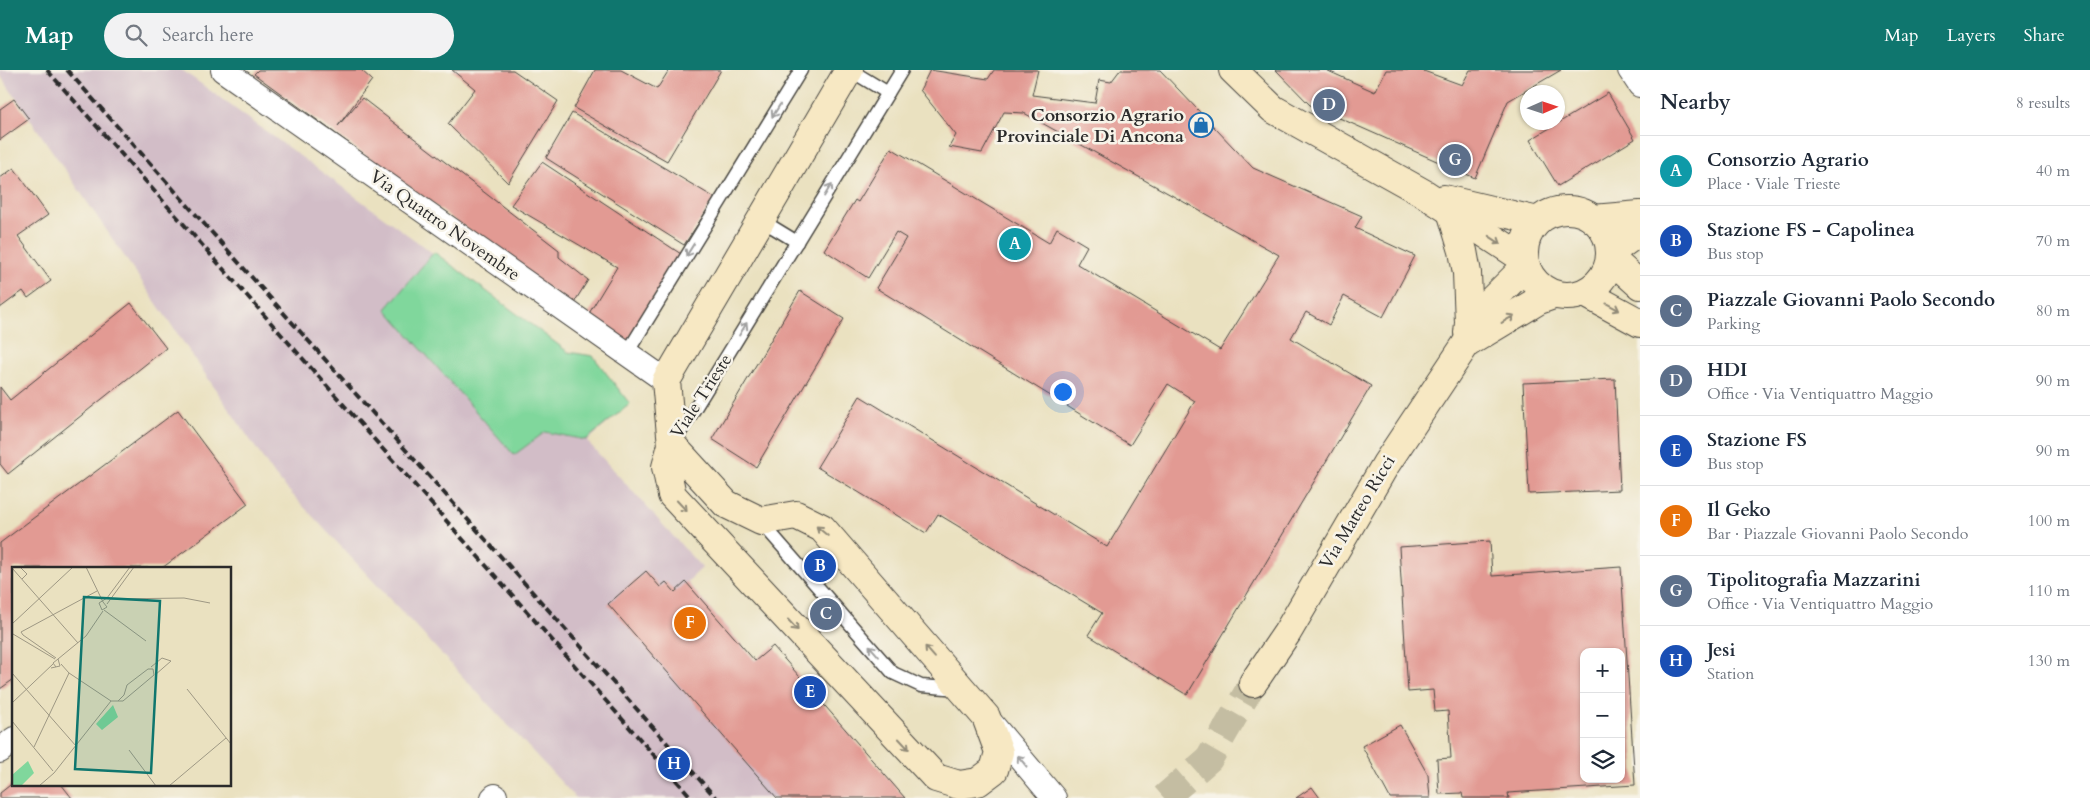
<!DOCTYPE html>
<html lang="en">
<head>
<meta charset="utf-8">
<style>
	body { margin:0; font-family:Cardo,serif; background:#f2f2f3; color:#1f2937 }
	.controls { position:absolute; right:15px; bottom:15px; display:grid; overflow:hidden; border-radius:10px; box-shadow:0 1px 4px #0004 }
	.controls button { width:45px; height:45px; display:grid; place-items:center; padding:0; border:0; border-bottom:1px solid #e0e1e3; background:#fff; color:#1f2937; font:25px sans-serif }
	.compass { position:absolute; left:1520px; top:15px; width:45px; height:45px; border-radius:50%; background:#fff; box-shadow:0 1px 4px #0004; rotate:87deg }
	.you { position:absolute; left:1062px; top:321px; width:18px; height:18px; margin:-12px; border:4px solid #fff; border-radius:50%; background:#1a73e8; box-shadow:0 0 0 8px #1a73e833 }
	.badge { display:grid; place-items:center; width:32px; height:32px; border-radius:50%; background:#0f766e; color:#fff; font-size:16px; font-weight:700 }
	.pin { position:absolute; translate:-50% -50%; border:2px solid #fff; box-shadow:0 1px 5px #0006 }
	.list { margin:0; padding:0; list-style:none }
	h2 { display:flex; justify-content:space-between; align-items:center; height:65px; margin:0; padding:0 20px; font-size:21px }
	h2 small { font-size:16px; font-weight:400; color:#747a83 }
	.list li { display:grid; grid-template-columns:32px 1fr auto; gap:15px; align-items:center; box-sizing:border-box; height:70px; padding:0 20px; border-top:1px solid #e0e1e3 }
	.list b { display:block; font-size:19px; white-space:nowrap }
	.list p { margin:0; font-size:16px; white-space:nowrap; color:#747a83 }
	.list em { font-size:16px; font-style:normal; color:#747a83 }
	.icon { flex:none; width:28px; height:28px; fill:none; stroke:currentColor; stroke-width:2; stroke-linecap:round; stroke-linejoin:round }
	.map { position:relative; flex:none; width:1640px; height:728px; overflow:hidden }
	header { display:flex; align-items:center; gap:30px; box-sizing:border-box; height:70px; padding:0 25px; background:#0f766e; color:#fff }
	header strong { font-size:24px }
	nav { display:flex; gap:28px; margin-inline-start:auto; font-size:18px }
	.search { width:350px; height:45px; background:#f2f2f3; display:flex; align-items:center; gap:12px; box-sizing:border-box; padding:0 18px; border-radius:28px; color:#747a83; font-size:19px }
	main { display:flex }
	aside { flex:1; background:#fff }
	.map>svg:first-child { display:block }
</style>
</head>
<body>
<header>
<strong>Map</strong>
<div class="search"><svg class="icon" aria-label="search" viewBox="0 0 24 24"><circle cx="10" cy="10" r="6"/><path d="M15 15l6 6"/></svg>Search here</div>
<nav><a>Map</a><a>Layers</a><a>Share</a></nav>
</header>
<main>
<div class="map">
<svg width="1640" height="728" viewBox="0 0 1640 728">
	<rect width="100%" height="100%" fill="#f7f3e8"/>
	<filter id="ink" filterUnits="userSpaceOnUse"><feTurbulence type="fractalNoise" baseFrequency=".02" numOctaves="2"/><feDisplacementMap in="SourceGraphic" scale="10" xChannelSelector="R" yChannelSelector="G"/><feConvolveMatrix kernelMatrix="1 2 1 2 8 2 1 2 1" color-interpolation-filters="sRGB"/></filter>
	<filter id="wash" filterUnits="userSpaceOnUse"><feTurbulence type="fractalNoise" baseFrequency=".0096" numOctaves="4" result="noise"/><feDisplacementMap in="SourceGraphic" scale="20" xChannelSelector="R" yChannelSelector="G"/><feGaussianBlur stdDeviation="1.12" result="paint"/><feColorMatrix in="noise" values="0 0 0 0 0 0 0 0 0 0 0 0 0 0 0 0 0 1.4 0 .05"/><feComposite in="paint" operator="in"/></filter>
	<g filter="url(#wash)">
		<rect width="100%" height="100%" fill="#eae1c0"/>
		<polygon fill="#d2bdc7" points="0,0 182,0 568,282 593,286 630,334 587,371 702,498 687,512 755,590 773,576 905,728 576,728 275,406 0,5"/>
		<polygon fill="#80d79c" stroke="#568164" points="434,182 568,282 593,286 630,334 586,370 545,362 514,385 386,239"/>
		<g id="blocks">
			<g fill="#e29a93" fill-rule="evenodd">
				<polygon points="258,0 361,0 372,10 338,56 362,28 559,180 559,187 588,210 572,236 254,4"/>
				<polygon points="452,0 513,0 558,31 508,113 448,54 475,19"/>
				<polygon points="595,0 621,0 657,19 669,0 721,0 667,91 574,38"/>
				<polygon points="930,0 988,9 994,0 1038,0 1032,25 1095,33 1099,10 1111,12 1120,0 1160,0 1253,98 1362,146 1355,158 1415,186 1383,247 1344,226 1329,255 1306,242 1291,268 1371,316 1187,625 1088,565 1102,543 938,444 926,463 817,397 860,326 1107,477 1195,331 1168,314 1130,375 876,218 906,168 896,162 868,208 824,180 855,130 858,132 891,78 1049,173 1057,158 1087,176 1077,194 1220,280 1279,185 1024,43 1004,42 982,83 949,77 956,65 920,20"/>
				<polygon points="1276,0 1326,0 1375,22 1386,0 1421,0 1462,15 1470,0 1561,0 1508,31 1475,108 1310,35"/>
				<polygon points="1608,23 1635,69 1558,116 1530,70"/>
				<polygon points="14,29 29,49 0,70 0,39"/>
				<polygon points="572,43 715,128 684,175 546,88"/>
				<polygon points="542,92 681,184 627,273 588,245 617,197 511,135"/>
				<polygon points="14,98 48,145 18,166 51,211 28,228 23,221 0,238 0,108"/>
				<polygon points="800,221 844,249 756,397 712,369"/>
				<polygon points="131,233 166,278 8,404 0,394 0,317 10,330"/>
				<polygon points="1615,309 1620,420 1529,424 1523,313"/>
				<polygon points="178,340 248,434 162,498 14,498 14,609 0,619 0,473"/>
				<path d="M1490,471L1492,506L1621,497L1635,715L1508,723L1509,728H1463L1462,723L1439,724L1437,689L1451,688L1448,641L1435,642L1433,620L1408,622L1399,477ZM1584,582H1621V709H1584Z"/>
				<polygon points="646,501 660,517 666,512 675,522 686,512 755,591 773,576 905,728 777,728 608,534"/>
				<polygon points="1400,655 1428,705 1430,728 1390,728 1362,676"/>
				<polygon points="14,712 14,714 61,714 72,728 0,728 0,723"/>
				<polygon points="1312,717 1320,728 1296,728"/>
			</g>
		</g>
	</g>
	<g filter="url(#ink)">
		<use href="#blocks" fill-opacity="0" stroke="#484641" stroke-width="1"/>
		<g fill="none" stroke-linecap="round" stroke-linejoin="round">
			<polyline stroke="#c4bda2" stroke-width="28" stroke-dasharray="28 14" stroke-linecap="butt" points="1164,728 1209,689 1253,613"/>
			<defs>
				<g id="lane">
					<polyline points="850,0 888,23"/>
					<polyline points="761,150 797,172"/>
					<polyline points="627,283 801,0"/>
					<polyline points="676,369 902,0"/>
					<polyline points="761,452 893,603 921,616 959,619"/>
				</g>
				<g id="street">
					<polyline points="223,0 666,311"/>
					<polyline points="1630,0 1640,15"/>
					<polyline points="991,653 1054,728"/>
					<polyline points="0,681 14,669"/>
					<polyline points="493,728 495,726"/>
				</g>
				<g id="secondary">
					<polyline points="1233,0 1273,39 1425,124 1524,189"/>
					<polyline points="1444,129 1538,151"/>
					<circle cx="1567" cy="183" r="43"/>
					<polyline points="1451,141 1463,181 1467,203 1469,253"/>
					<polyline points="1593,149 1640,145"/>
					<polyline points="1611,182 1640,161"/>
					<polyline points="1610,188 1640,215"/>
					<polyline points="1585,223 1640,253"/>
					<polyline points="1468,263 1469,253 1526,196"/>
					<polyline points="672,375 726,434 761,451 796,445 822,458 986,647 999,682 994,700 978,712 959,715 936,708 672,425 666,397 672,375 666,311 849,0"/>
					<polyline points="1253,613 1287,563 1386,394 1466,274 1539,230 1553,225"/>
				</g>
			</defs>
			<use href="#lane" stroke="#484641" stroke-width="15"/>
			<use href="#street" stroke="#484641" stroke-width="26"/>
			<use href="#secondary" stroke="#484641" stroke-width="30"/>
			<use href="#lane" stroke="#fff" stroke-width="12"/>
			<use href="#street" stroke="#fff" stroke-width="24"/>
			<use href="#secondary" stroke="#f7e8c3" stroke-width="28"/>
			<g stroke="#2b2b2b" stroke-width="4" stroke-dasharray="8 4" stroke-linecap="butt">
				<polyline points="47,0 692,728"/>
				<polyline points="67,0 716,728"/>
			</g>
		</g>
		<defs><path id="oneway-shaft" d="M-6 0H5M1.5-3L5.5 0L1.5 3" fill="none" stroke-width="1.6" stroke-linecap="round" stroke-linejoin="round" transform="scale(1.25)"/></defs>
		<g stroke="#a0a0a0">
			<use href="#oneway-shaft" transform="translate(776 41) rotate(122)"/>
			<use href="#oneway-shaft" transform="translate(828 120) rotate(-59)"/>
			<use href="#oneway-shaft" transform="translate(690 180) rotate(122)"/>
			<use href="#oneway-shaft" transform="translate(743 259) rotate(-59)"/>
			<use href="#oneway-shaft" transform="translate(874 581) rotate(-131)"/>
			<use href="#oneway-shaft" transform="translate(1022 691) rotate(-130)"/>
		</g>
		<g stroke="#918a77">
			<use href="#oneway-shaft" transform="translate(1495 170) rotate(33)"/>
			<use href="#oneway-shaft" transform="translate(1613 237) rotate(28)"/>
			<use href="#oneway-shaft" transform="translate(1508 249) rotate(-31)"/>
			<use href="#oneway-shaft" transform="translate(682 436) rotate(47)"/>
			<use href="#oneway-shaft" transform="translate(822 461) rotate(-140)"/>
			<use href="#oneway-shaft" transform="translate(793 555) rotate(47)"/>
			<use href="#oneway-shaft" transform="translate(930 582) rotate(-131)"/>
			<use href="#oneway-shaft" transform="translate(904 674) rotate(47)"/>
		</g>
	</g>
	<defs>
		<symbol id="shop-ring" viewBox="-11 -11 22 22"><circle r="9.5" fill="#f7f3e8" stroke="#1f6fb2" stroke-width="1.5"/><path d="M-5-2.5h2.3a2.7 3.5 0 0 1 5.4 0H5L5.5 6h-11ZM-1.5-2.5h3a1.5 2.3 0 0 0-3 0Z" fill="#1f6fb2"/></symbol>
	</defs>
	<g fill-rule="evenodd">
		<use href="#shop-ring" x="1187" y="41" width="28" height="28"/>
	</g>
	<g text-anchor="middle" stroke-width="5" stroke-linejoin="round" paint-order="stroke">
		<g font-size="18" font-weight="bold" fill="#2b2b2b" stroke="#f7f3e8" text-anchor="end">
			<text x="1184" y="51">Consorzio Agrario<tspan x="1184" dy="21">Provinciale Di Ancona</tspan></text>
		</g>
		<g font-size="18" fill="#2b2b2b" stroke="#f7f3e8">
			<text transform="translate(445 155) rotate(35)" y="6">Via Quattro Novembre</text>
			<text transform="translate(701 326) rotate(-57)" y="6">Viale Trieste</text>
			<text transform="translate(1357 442) rotate(-59)" y="6">Via Matteo Ricci</text>
		</g>
	</g>
	<g transform="translate(12 497)">
		<rect width="219" height="219" fill="#eae1c0"/>
		<path d="M101,138L106,150L90,163L84,157ZM16,194L22,206L9,219H0V208Z" fill="#80d79c"/>
		<path fill="none" stroke="#9e9884" stroke-width="1" d="M8,0L15,7L10,12M74,0L91,35M0,1L66,76M99,32L172,31L198,36M91,35L95,40L90,43L87,36L95,31L118,0M95,37L122,0M92,43L134,74M0,57L61,0M1,67L43,92M11,68L9,65L85,24M11,68L44,91M46,92L74,69L91,44M49,97L57,106L99,134H111L142,108L141,102H136L115,118L112,128L106,134M139,100L150,91L159,94L143,108M39,101L48,99L46,92L41,96L44,100M0,106L64,179M175,122L219,177M0,136L41,97M0,154L41,204M22,180L57,106M117,183L144,219M27,219L42,206L99,134M157,219L214,171"/>
		<path fill="#0f766e" fill-opacity="0.15" stroke="#0f766e" stroke-width="2.5" d="M72,30L148,34L139,206L63,202Z"/>
		<rect width="219" height="219" fill="none" stroke="#2b2b2b" stroke-width="2.5"/>
	</g>
</svg>
<div class="controls">
<button>+</button>
<button>−</button>
<button><svg class="icon" aria-label="layers" viewBox="0 0 24 24"><path d="M12 4l9 5-9 5-9-5zM3 14l9 5 9-5"/></svg></button>
</div>
<svg class="compass" viewBox="-18 -18 36 36"><path d="M0-13l5 13h-10z" fill="#e53935"/><path d="M0 13l5-13h-10z" fill="#747a83"/></svg>
<div class="you"></div>
<div class="pin badge" style="left:1015px;top:174px;background:#0f9aa8">A</div>
<div class="pin badge" style="left:820px;top:496px;background:#1a4fb4">B</div>
<div class="pin badge" style="left:826px;top:544px;background:#5c6f8a">C</div>
<div class="pin badge" style="left:1329px;top:35px;background:#5c6f8a">D</div>
<div class="pin badge" style="left:810px;top:622px;background:#1a4fb4">E</div>
<div class="pin badge" style="left:690px;top:553px;background:#e8710a">F</div>
<div class="pin badge" style="left:1455px;top:90px;background:#5c6f8a">G</div>
<div class="pin badge" style="left:674px;top:694px;background:#1a4fb4">H</div>
</div>
<aside>
<h2>Nearby<small>8 results</small></h2>
<ul class="list">
<li><span class="badge" style="background:#0f9aa8">A</span><div><b>Consorzio Agrario</b><p>Place · Viale Trieste</p></div><em>40 m</em></li>
<li><span class="badge" style="background:#1a4fb4">B</span><div><b>Stazione FS - Capolinea</b><p>Bus stop</p></div><em>70 m</em></li>
<li><span class="badge" style="background:#5c6f8a">C</span><div><b>Piazzale Giovanni Paolo Secondo</b><p>Parking</p></div><em>80 m</em></li>
<li><span class="badge" style="background:#5c6f8a">D</span><div><b>HDI</b><p>Office · Via Ventiquattro Maggio</p></div><em>90 m</em></li>
<li><span class="badge" style="background:#1a4fb4">E</span><div><b>Stazione FS</b><p>Bus stop</p></div><em>90 m</em></li>
<li><span class="badge" style="background:#e8710a">F</span><div><b>Il Geko</b><p>Bar · Piazzale Giovanni Paolo Secondo</p></div><em>100 m</em></li>
<li><span class="badge" style="background:#5c6f8a">G</span><div><b>Tipolitografia Mazzarini</b><p>Office · Via Ventiquattro Maggio</p></div><em>110 m</em></li>
<li><span class="badge" style="background:#1a4fb4">H</span><div><b>Jesi</b><p>Station</p></div><em>130 m</em></li>
</ul>
</aside>
</main>
</body>
</html>
